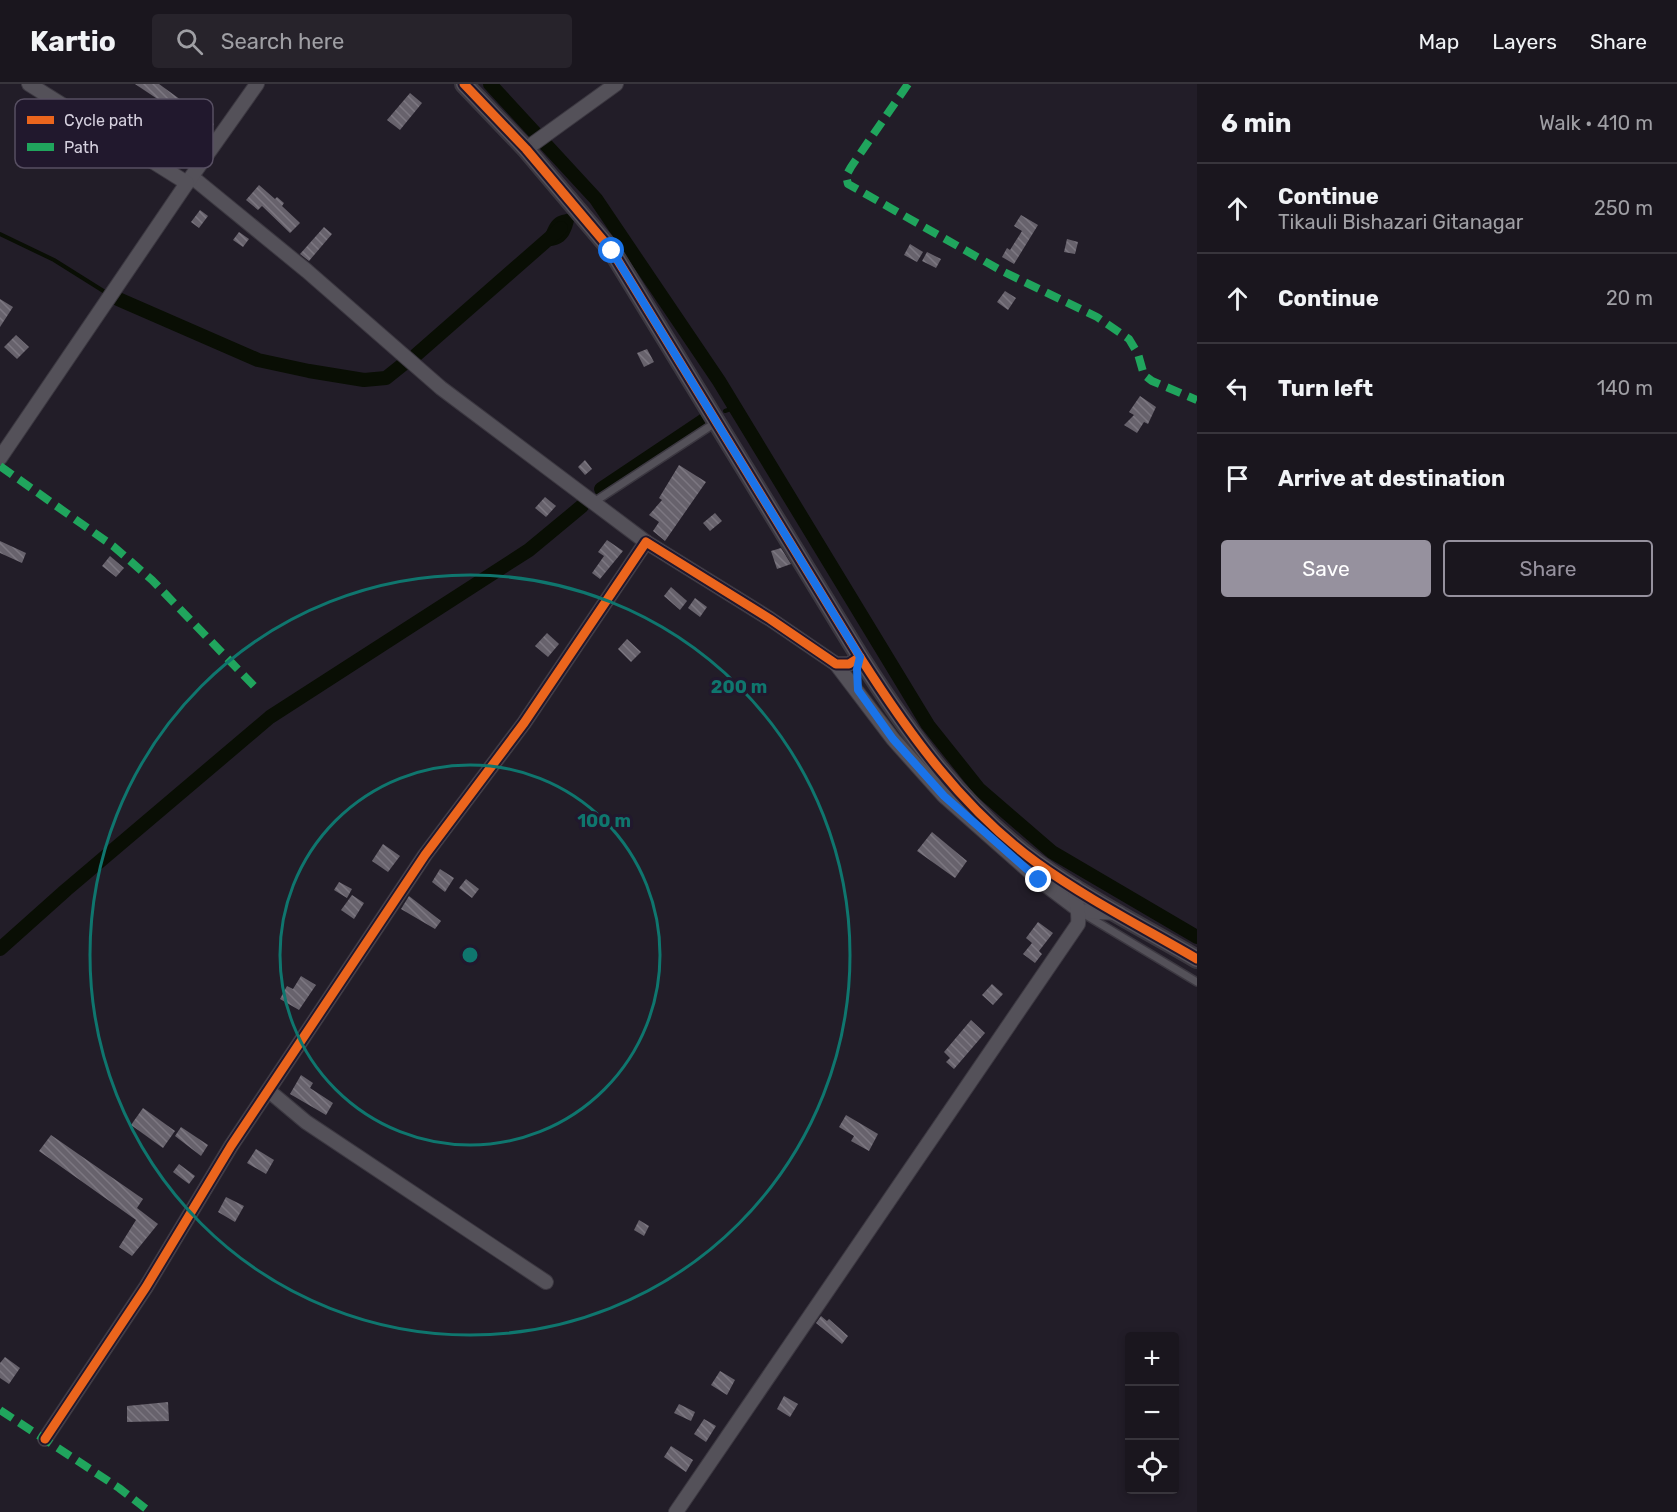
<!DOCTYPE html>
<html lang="en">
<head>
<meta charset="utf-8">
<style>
	body { margin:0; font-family:Rubik,sans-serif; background:#27232b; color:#f1f3f6 }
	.controls { position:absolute; right:18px; bottom:18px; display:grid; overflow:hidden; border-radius:6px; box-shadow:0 3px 9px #0003 }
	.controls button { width:54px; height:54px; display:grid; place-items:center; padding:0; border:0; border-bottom:2px solid #38353c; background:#1a161e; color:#f1f3f6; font:30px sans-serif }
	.stop { position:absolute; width:18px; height:18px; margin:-14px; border:4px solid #1a73e8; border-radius:50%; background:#fff }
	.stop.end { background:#1a73e8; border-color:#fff; box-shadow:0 2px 6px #0008 }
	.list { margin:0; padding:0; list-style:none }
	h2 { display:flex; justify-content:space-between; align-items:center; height:78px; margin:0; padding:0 24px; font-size:26px }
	h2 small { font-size:20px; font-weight:400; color:#9f9fa4 }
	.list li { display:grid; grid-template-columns:39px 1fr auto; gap:18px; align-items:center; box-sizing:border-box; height:90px; padding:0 24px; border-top:2px solid #38353c }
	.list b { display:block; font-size:22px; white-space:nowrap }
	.list p { margin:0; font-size:20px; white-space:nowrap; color:#9f9fa4 }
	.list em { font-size:20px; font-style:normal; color:#9f9fa4 }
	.actions { display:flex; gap:12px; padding:18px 24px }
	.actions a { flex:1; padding:14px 0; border:2px solid #96919e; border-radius:6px; text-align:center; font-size:21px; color:#96919e }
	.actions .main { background:#96919e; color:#fff }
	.icon { flex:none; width:33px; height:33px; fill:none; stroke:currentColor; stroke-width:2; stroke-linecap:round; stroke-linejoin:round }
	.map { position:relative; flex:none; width:1197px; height:1428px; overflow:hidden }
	header { display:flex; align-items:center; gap:36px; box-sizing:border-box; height:84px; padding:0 30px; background:#1a161e; border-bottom:2px solid #38353c }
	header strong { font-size:28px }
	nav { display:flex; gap:33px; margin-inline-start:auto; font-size:21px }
	.search { width:420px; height:54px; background:#27232b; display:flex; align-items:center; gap:15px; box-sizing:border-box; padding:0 21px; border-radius:6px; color:#9f9fa4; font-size:22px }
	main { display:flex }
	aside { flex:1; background:#1a161e }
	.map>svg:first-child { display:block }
</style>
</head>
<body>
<header>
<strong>Kartio</strong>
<div class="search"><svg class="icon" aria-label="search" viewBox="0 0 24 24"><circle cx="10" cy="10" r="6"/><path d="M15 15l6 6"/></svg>Search here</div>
<nav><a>Map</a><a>Layers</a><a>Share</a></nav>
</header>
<main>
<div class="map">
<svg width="1197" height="1428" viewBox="0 0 1197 1428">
	<defs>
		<pattern id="building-back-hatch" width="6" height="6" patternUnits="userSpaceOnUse" patternTransform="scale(1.5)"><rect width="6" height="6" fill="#67626c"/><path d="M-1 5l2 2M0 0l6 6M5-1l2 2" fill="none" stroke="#7c7781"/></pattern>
	</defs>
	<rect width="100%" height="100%" fill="#221d28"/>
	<path fill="#090e04" d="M573,129L575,132C572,147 568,160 551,162L545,151C551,135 555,131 573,129Z"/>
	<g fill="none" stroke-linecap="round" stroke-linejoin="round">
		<g stroke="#090e04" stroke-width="4">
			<polyline points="0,150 54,176 105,208"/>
			<polyline points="725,327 736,323"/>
		</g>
		<g stroke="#090e04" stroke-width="14">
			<polyline points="490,0 596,115 719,297 928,641 979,705 1052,768 1197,853"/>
			<polyline points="118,215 258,276 309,287 364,296 386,294 406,278"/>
			<polyline points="416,271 561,144"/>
			<polyline points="601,405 707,334"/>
			<polyline points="0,865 66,806 270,633 529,466 582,422"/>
		</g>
	</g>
	<g fill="url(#building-back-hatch)">
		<polygon points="135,0 159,0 214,40 207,51 202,48 185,73 172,64 182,50 175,46 177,43 173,40 180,30"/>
		<polygon points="410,9 422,19 400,46 387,36"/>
		<polygon points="259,101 275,115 277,113 284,119 282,122 300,139 290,149 262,122 258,126 246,116"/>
		<polygon points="200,126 208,132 199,144 191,138"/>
		<polygon points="1021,131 1038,141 1014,180 1002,173 1007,164 1010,166 1022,147 1014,142"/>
		<polygon points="324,143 332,150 309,177 300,170"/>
		<polygon points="239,148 249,155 243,163 233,156"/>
		<polygon points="1067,155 1078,158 1075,170 1064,168"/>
		<polygon points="910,160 923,168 917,178 904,171"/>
		<polygon points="927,168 941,175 936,184 922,177"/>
		<polygon points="1005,207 1016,214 1008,226 997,218"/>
		<polygon points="0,215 13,223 0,243"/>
		<polygon points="16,251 29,263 17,275 4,263"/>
		<polygon points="647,265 654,278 644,283 637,269"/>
		<polygon points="1140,312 1156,323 1148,340 1144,338 1137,349 1124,341 1134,331 1129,328"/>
		<polygon points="585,376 592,385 585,391 578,383"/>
		<polygon points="679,381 706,398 665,457 653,447 659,438 649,431 662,416 659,414"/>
		<polygon points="545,413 556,422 546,433 535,424"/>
		<polygon points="715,429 722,437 710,447 703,439"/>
		<polygon points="607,456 623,467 600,495 592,489 604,472 598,468"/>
		<polygon points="0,457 26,469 22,479 0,469"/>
		<polygon points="781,464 791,480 777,485 771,467"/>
		<polygon points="110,472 124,484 116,493 102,482"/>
		<polygon points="671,503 687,517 680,526 664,512"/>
		<polygon points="695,514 707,523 700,533 688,524"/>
		<polygon points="547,549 559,560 548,573 535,562"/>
		<polygon points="627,555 641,568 631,578 618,565"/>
		<polygon points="932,748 967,777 955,794 917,767"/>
		<polygon points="383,760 400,772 388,788 372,777"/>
		<polygon points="440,785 454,794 445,808 432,798"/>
		<polygon points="466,795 479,805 472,814 459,804"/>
		<polygon points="339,798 352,805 347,814 334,806"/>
		<polygon points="352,811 364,819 354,835 341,826"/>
		<polygon points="409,812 441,837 435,845 401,825"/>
		<polygon points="1038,838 1053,849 1039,867 1042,870 1035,879 1023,870 1032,859 1026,854"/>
		<polygon points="301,892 316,901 299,926 280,915 287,902 293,905"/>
		<polygon points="992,900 1003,910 993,921 982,911"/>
		<polygon points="971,936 985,949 954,985 946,978 950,974 944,968"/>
		<polygon points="301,991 313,999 310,1004 333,1019 326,1031 290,1010"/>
		<polygon points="143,1024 175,1047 163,1064 131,1041"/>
		<polygon points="846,1031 878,1050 869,1067 851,1057 854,1052 839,1043"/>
		<polygon points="181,1043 208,1061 201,1072 175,1052"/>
		<polygon points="51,1051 143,1115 137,1124 158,1140 132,1172 119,1163 136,1136 39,1067"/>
		<polygon points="256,1065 274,1076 266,1090 247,1079"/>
		<polygon points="179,1080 195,1092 189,1100 173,1088"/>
		<polygon points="226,1113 244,1122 235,1138 218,1128"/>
		<polygon points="639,1136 649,1142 644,1152 634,1146"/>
		<polygon points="821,1232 827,1237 829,1235 848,1252 842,1260 816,1239"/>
		<polygon points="5,1273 20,1284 9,1300 0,1294 0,1279"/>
		<polygon points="720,1287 735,1296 727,1311 711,1301"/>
		<polygon points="784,1312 798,1320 790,1333 777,1325"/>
		<polygon points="168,1318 169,1337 127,1338 127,1322"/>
		<polygon points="679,1320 695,1328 691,1337 674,1329"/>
		<polygon points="704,1335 716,1342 706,1358 694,1350"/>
		<polygon points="671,1362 693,1376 686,1388 664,1373"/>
	</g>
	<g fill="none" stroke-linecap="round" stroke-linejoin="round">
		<defs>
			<g id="service">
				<polyline points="594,418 715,339"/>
				<polyline points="1084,830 1197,898"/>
			</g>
			<g id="minor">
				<polyline points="526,65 616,0"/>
				<polyline points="192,93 307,187 441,304 646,458"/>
				<polyline points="187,99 257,0"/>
				<polyline points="0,374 187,99 29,0"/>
				<polyline points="836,580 893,655 944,712 1039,796 1080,827 1119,829"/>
				<polyline points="269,1007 306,1038 546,1198"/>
				<polyline points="45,1355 146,1203 231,1062 425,771 524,639 646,458 770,535 836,580 849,580 860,573"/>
				<path d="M676,1428L1078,840C1080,827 1074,816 1076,803"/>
			</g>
			<path id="tertiary" d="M464,0L526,65L612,167L860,573C909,650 962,724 1037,779C1087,815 1144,844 1197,875"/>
		</defs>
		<use href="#service" stroke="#3c3841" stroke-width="10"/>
		<use href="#minor" stroke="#3c3841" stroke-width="16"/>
		<use href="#tertiary" stroke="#3c3841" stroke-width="20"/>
		<use href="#service" stroke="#545159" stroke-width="7"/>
		<use href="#minor" stroke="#545159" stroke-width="14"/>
		<use href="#tertiary" stroke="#545159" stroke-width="16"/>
		<g stroke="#20a55d" stroke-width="8" stroke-dasharray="15 8" stroke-linecap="butt">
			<polyline points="908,0 851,83 846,92 848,100 1002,187 1097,233 1129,255 1138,270 1144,291 1152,297 1197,316"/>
			<polyline points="0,382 113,462 152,496 255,603"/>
			<polyline points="0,1326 119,1404 150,1428"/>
		</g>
		<defs>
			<g id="cycleway">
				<path d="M464,0L526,65L612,167L860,573C909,650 962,724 1037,779C1087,815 1144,844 1197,875"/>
				<polyline points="45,1355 146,1203 231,1062 425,771 524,639 646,458 770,535 836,580 849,580 860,573"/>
			</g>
		</defs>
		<use href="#cycleway" stroke="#21182d" stroke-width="13"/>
		<use href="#cycleway" stroke="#eb651d" stroke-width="9"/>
	</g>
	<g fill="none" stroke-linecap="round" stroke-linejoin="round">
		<polyline stroke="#1a73e8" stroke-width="8" points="612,167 860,573 857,585 858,606 893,655 944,712 1039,796"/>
	</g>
	<g fill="none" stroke="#0f766e" stroke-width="3">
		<circle cx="470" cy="871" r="190"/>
		<circle cx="470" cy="871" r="380"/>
	</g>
	<rect x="15" y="15" width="198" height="69" rx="9" fill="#21182d" stroke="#574f62" stroke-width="1.5"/>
	<rect x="27" y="32" width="27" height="8" fill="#eb651d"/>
	<rect x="27" y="59" width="27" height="8" fill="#20a55d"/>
	<g font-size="16" fill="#d5d0de">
		<text x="64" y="42">Cycle path</text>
		<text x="64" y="69">Path</text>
	</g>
	<circle cx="470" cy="871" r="9" fill="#0f766e" stroke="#21182d" stroke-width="3"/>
	<g font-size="18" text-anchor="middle" font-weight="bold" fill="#0f766e" stroke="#21182d" stroke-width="6" stroke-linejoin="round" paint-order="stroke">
		<text x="739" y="609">200 m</text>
		<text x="604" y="743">100 m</text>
	</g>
</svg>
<div class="controls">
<button>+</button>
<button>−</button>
<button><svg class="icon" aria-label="locate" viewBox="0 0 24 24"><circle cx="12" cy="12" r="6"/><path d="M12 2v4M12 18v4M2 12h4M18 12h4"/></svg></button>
</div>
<div class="stop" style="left:612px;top:167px"></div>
<div class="stop end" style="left:1039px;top:796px"></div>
</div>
<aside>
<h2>6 min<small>Walk · 410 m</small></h2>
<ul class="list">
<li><svg class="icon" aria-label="ahead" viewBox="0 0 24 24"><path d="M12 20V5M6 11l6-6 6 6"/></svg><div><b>Continue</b><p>Tikauli Bishazari Gitanagar</p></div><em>250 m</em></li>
<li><svg class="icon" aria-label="ahead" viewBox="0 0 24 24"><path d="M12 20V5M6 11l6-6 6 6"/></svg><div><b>Continue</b></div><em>20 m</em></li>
<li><svg class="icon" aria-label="left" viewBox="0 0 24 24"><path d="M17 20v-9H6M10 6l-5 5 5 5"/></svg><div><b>Turn left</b></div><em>140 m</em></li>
<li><svg class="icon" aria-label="arrive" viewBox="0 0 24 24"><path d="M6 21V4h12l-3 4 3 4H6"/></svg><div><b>Arrive at destination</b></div></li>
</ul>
<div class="actions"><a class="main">Save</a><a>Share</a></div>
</aside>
</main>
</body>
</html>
